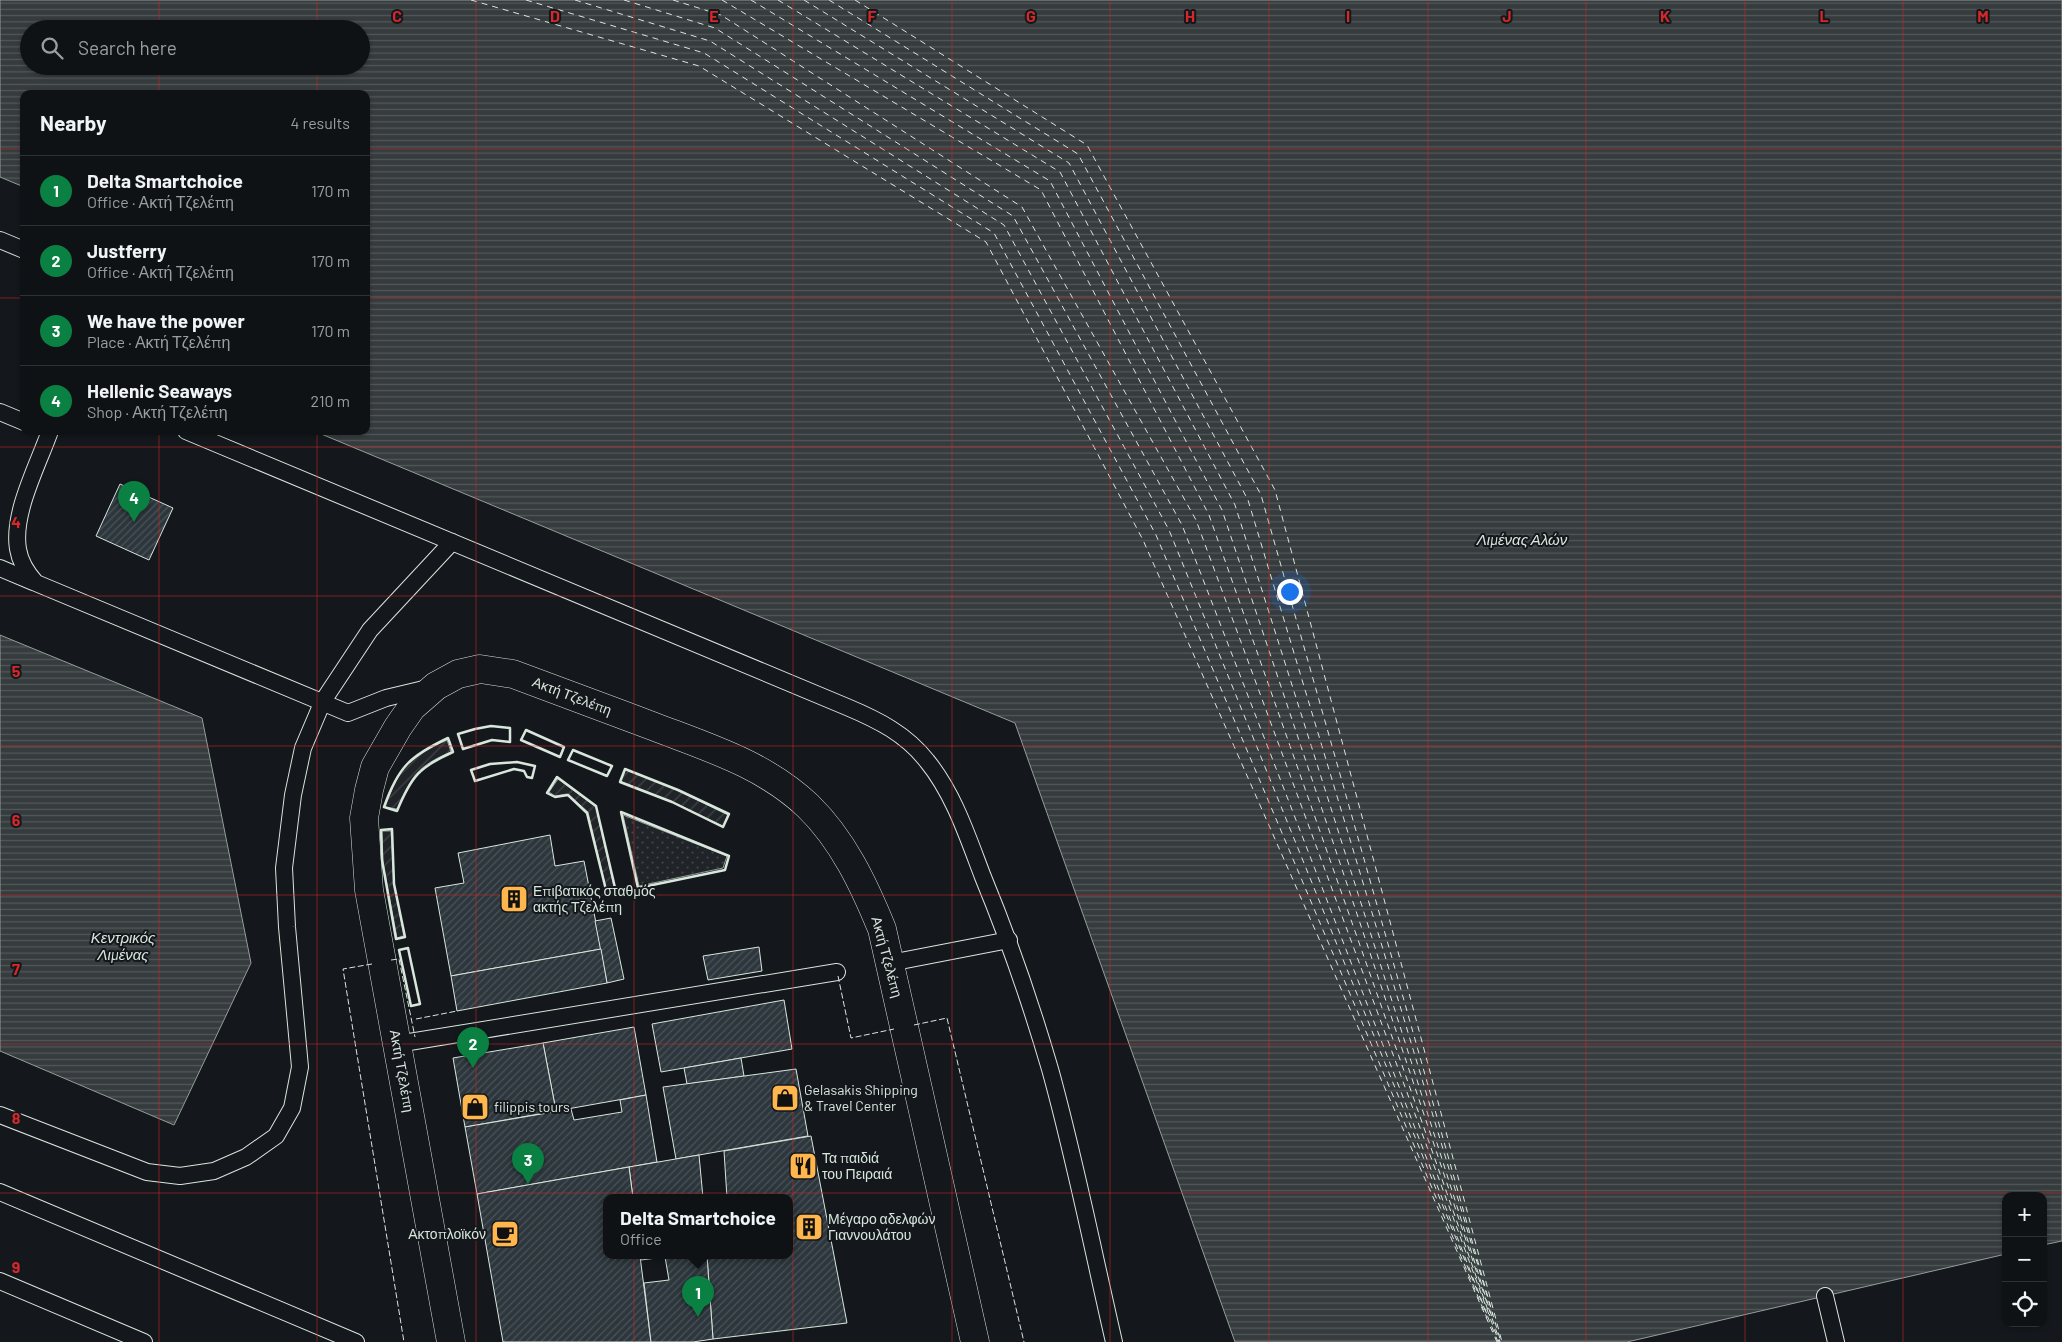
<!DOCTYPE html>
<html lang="en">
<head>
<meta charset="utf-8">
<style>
	body { margin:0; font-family:Barlow,sans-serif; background:#1d2022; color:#f1f3f6 }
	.controls { position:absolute; right:15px; bottom:15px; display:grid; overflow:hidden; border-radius:10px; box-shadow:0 1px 4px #0004 }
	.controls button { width:45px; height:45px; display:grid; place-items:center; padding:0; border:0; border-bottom:1px solid #2f3234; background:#0f1215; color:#f1f3f6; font:25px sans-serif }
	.you { position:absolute; left:1289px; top:591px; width:18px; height:18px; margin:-12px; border:4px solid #fff; border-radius:50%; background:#1a73e8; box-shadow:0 0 0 8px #1a73e833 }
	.badge { display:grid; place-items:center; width:32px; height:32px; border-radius:50%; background:#0b8043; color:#fff; font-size:16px; font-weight:700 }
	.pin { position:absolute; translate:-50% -41px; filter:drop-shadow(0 1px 2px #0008) }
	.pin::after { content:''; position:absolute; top:26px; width:18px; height:15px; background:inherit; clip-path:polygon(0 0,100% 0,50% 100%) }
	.popup { position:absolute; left:603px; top:1194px; width:190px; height:65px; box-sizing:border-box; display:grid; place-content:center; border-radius:10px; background:#0f1215; filter:drop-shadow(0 1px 4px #0005); font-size:16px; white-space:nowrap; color:#9b9ea0 }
	.popup b { font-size:19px; color:#f1f3f6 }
	.popup::after { content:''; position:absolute; left:50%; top:100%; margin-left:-10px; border:10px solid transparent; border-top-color:#0f1215 }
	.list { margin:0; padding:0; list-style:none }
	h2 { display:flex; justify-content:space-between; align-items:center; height:65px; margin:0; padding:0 20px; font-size:21px }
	h2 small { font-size:16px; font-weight:400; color:#9b9ea0 }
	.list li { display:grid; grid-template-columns:32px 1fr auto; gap:15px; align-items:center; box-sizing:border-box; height:70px; padding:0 20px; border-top:1px solid #2f3234 }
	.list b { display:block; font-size:19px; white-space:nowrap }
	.list p { margin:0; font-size:16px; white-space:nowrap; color:#9b9ea0 }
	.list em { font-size:16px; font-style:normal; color:#9b9ea0 }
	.icon { flex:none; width:28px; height:28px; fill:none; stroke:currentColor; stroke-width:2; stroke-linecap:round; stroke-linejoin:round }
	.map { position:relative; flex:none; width:2062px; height:1342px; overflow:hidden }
	.search { position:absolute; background:#0f1215; box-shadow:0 1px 4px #0004; left:20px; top:20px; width:350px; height:55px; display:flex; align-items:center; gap:12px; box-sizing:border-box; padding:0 18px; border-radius:28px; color:#9b9ea0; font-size:19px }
	.panel { position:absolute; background:#0f1215; box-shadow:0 1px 4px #0004; left:20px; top:90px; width:350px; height:345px; border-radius:10px }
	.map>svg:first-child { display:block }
</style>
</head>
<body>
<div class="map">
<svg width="2062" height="1342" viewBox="0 0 2062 1342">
	<defs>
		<pattern id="grass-dots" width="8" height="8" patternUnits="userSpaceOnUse" patternTransform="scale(1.25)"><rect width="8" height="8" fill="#202428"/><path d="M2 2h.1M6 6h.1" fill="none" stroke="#404447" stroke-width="1.8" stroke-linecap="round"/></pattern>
		<pattern id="garden-furrows" width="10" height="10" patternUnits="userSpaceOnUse" patternTransform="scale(1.25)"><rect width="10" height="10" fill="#202428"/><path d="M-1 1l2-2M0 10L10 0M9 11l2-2" fill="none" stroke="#404447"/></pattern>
		<pattern id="water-rules" width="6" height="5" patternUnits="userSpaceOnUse" patternTransform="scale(1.25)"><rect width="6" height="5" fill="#363b3e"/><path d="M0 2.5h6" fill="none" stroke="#525759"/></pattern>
		<pattern id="building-hatch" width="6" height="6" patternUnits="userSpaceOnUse" patternTransform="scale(1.25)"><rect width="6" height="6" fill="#2c363c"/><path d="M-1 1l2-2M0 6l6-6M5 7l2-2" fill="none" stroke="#4a5358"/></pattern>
	</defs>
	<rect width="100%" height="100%" fill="#14181c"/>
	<polygon fill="url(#grass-dots)" stroke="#939e99" points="623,815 727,856 723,868 639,886"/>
	<g fill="url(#garden-furrows)" stroke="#939e99">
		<path d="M447,740L451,752C416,767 413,775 397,809L385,807C401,765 407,758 447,740Z"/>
		<polygon points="626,769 679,791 728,815 723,826 673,802 620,781"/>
		<polygon points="558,779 596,807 615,891 607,893 588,812 567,794 555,796 549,792"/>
		<polygon points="382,831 391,831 394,884 404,936 397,938 383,863"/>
	</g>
	<g fill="url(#water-rules)" stroke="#939e99" fill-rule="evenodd">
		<path d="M0,0H2062V1241L2043,1245V1196H2006V1254L1627,1342H1235L1015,723L314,431H366V94H24V187L0,177ZM29,29H361V66H29Z"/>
		<polygon points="0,635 202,718 251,963 174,1125 0,1051"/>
	</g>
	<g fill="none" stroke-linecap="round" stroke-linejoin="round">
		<g stroke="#d8e6dc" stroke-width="1" stroke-dasharray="6 5" stroke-linecap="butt">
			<polyline points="471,0 699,66 986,242 1143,540 1497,1342"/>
			<polyline points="526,0 704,53 994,233 1156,535 1487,1318"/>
			<polyline points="575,0 710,41 1004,225 1169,530 1498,1342"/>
			<polyline points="624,0 715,28 1013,216 1182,525 1488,1317"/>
			<polyline points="673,0 721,15 1022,207 1196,520 1499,1342"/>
			<polyline points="722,0 1041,190 1209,515 1490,1316"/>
			<polyline points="751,0 1050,181 1222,510 1500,1342"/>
			<polyline points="778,0 1060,172 1235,505 1492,1317"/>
			<polyline points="804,0 1069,163 1248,500 1501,1342"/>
			<polyline points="829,0 1078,154 1261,495 1493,1315"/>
			<polyline points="855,0 1087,145 1275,490 1502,1342"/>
		</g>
	</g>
	<g fill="url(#building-hatch)" stroke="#d8e6dc">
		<polygon points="120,484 173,508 149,560 96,536"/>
		<polygon points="550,835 555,866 584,861 601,949 451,976 435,888 464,883 458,853"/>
		<polygon points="611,918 624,979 607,983 595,921"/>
		<polygon points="759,947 762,971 708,980 703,956"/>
		<polygon points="601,949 607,983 457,1011 451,976"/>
		<polygon points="784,1000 792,1049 661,1072 652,1024"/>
		<polygon points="634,1027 646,1095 556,1111 543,1043"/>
		<polygon points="543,1043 556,1111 465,1127 453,1058"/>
		<polygon points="741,1058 744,1076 687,1084 684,1068"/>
		<polygon points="796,1069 808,1136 676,1159 663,1087"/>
		<polygon points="646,1095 657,1162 477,1194 465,1127 571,1109 574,1120 622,1112 620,1100"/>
		<polygon points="811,1136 847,1323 713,1339 707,1256 789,1256 789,1198 727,1198 724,1151"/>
		<polygon points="699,1155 703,1198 633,1198 629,1167"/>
		<polygon points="629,1167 633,1198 607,1198 607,1256 640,1256 651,1342 503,1342 477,1194"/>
		<polygon points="640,1256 707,1256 713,1339 693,1342 651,1342 644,1283 669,1280 665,1257 641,1260"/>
	</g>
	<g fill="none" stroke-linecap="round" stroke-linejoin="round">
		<defs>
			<g id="service">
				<polyline points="0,240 24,250"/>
				<polyline points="0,412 24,422"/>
				<path d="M50,431C38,465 12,513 18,549C20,562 27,573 36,583L348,713L386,698L428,688"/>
				<path d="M186,431L847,707C878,720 906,734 927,761C954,794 968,838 983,877C1009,940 1031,1004 1050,1069C1075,1159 1093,1251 1114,1342"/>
				<polyline points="0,568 33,582"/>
				<polyline points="890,963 1009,940"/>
				<polyline points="397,1044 837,972"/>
				<polyline points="0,1115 147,1172 180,1176 214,1171 246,1157 276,1136 292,1108 300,1067 287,927 284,868 293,795 303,748 323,701 370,630 452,542"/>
				<polyline points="0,1192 356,1342"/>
				<polyline points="0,1281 144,1342"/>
				<polyline points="1825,1296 1836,1342"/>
			</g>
			<path id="minor" d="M451,1342L369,890L364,818L369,790L375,767L398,727L412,707L436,686L458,674L480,669L513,674C561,692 608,709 655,727C710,748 765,765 808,806C843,840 864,885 882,929L975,1342"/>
		</defs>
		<use href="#service" stroke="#d8e6dc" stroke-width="18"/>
		<use href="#minor" stroke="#d8e6dc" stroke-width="29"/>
		<use href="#service" stroke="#14181c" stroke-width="16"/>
		<use href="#minor" stroke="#14181c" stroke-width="28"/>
		<g stroke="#d8e6dc" stroke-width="1" stroke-dasharray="6 2.5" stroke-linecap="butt">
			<polyline points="391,960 399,959 415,1037"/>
			<polyline points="372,964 343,969 404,1342"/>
			<polyline points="838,976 851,1038 894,1029"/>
			<polyline points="416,1019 457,1011"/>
			<polyline points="914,1025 947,1018 1024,1342"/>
		</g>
		<g stroke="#d8e6dc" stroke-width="2.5">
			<polygon points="491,726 510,728 510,742 492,740 463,749 458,734 475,729"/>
			<polygon points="526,730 564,747 560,757 521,740"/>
			<path d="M448,738L453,752C419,767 411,777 397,811L384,807C398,767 410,756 448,738Z"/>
			<polygon points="573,750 612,766 607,776 568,760"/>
			<polygon points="517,762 535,766 532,778 527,777 524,771 514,769 475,781 471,770 490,764"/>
			<polygon points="625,769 678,790 729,814 723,827 672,802 620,782"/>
			<polygon points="557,777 596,806 616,892 607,894 587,813 568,795 555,797 547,793"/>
			<polygon points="621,812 729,856 725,870 638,888"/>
			<polygon points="392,829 394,884 405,937 396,939 382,860 381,830"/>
			<polygon points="408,948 420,1004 411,1006 399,950"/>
		</g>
	</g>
	<path fill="none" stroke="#d62828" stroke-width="1" stroke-opacity="0.55" d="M159,0V29M317,0V29M476,0V1342M634,0V1342M793,0V1342M952,0V1342M1110,0V1342M1269,0V1342M1428,0V1342M1586,0V1342M1745,0V1342M1903,0V1342M159,66V94M317,66V94M0,149H24M366,149H2062M0,298H24M366,298H2062M159,431V1342M317,431V1342M0,447H2062M0,596H2062M0,746H2062M0,895H2062M0,1044H2062M0,1193H2062"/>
	<defs>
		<symbol id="building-square" viewBox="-11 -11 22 22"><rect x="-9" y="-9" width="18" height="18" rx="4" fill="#ffb74d" stroke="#14181c"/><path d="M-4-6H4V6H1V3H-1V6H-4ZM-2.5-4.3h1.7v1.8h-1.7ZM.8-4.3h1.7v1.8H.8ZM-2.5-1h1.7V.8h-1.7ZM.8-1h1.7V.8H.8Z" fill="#111"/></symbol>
		<symbol id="shop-square" viewBox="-11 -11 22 22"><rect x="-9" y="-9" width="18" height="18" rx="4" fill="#ffb74d" stroke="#14181c"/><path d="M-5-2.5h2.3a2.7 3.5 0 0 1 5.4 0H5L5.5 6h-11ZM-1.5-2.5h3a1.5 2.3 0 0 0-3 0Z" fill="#111"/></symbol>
		<symbol id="restaurant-square" viewBox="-11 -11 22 22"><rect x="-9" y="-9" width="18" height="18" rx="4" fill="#ffb74d" stroke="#14181c"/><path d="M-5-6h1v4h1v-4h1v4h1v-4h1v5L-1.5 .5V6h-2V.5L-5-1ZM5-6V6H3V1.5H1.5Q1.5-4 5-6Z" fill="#111"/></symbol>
		<symbol id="cafe-square" viewBox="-11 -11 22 22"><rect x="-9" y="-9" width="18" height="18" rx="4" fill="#ffb74d" stroke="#14181c"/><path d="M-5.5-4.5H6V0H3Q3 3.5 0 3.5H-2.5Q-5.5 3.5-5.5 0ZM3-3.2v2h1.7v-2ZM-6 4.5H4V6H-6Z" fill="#111"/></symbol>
	</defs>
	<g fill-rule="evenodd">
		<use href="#building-square" x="498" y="883" width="32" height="32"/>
		<use href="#shop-square" x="769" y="1082" width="32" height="32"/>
		<use href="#shop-square" x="459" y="1091" width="32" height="32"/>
		<use href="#restaurant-square" x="787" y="1150" width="32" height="32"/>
		<use href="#building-square" x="793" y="1211" width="32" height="32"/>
		<use href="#cafe-square" x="489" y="1218" width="32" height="32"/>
	</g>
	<g text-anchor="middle" stroke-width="4" stroke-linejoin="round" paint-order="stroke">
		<g font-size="14" fill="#d8e6dc" stroke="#14181c">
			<text transform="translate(572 696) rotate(21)" y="5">Ακτή Τζελέπη</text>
			<text transform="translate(887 957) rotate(75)" y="5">Ακτή Τζελέπη</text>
			<text transform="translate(402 1071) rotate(80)" y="5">Ακτή Τζελέπη</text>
		</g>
		<g font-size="14" fill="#d8e6dc" stroke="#14181c" text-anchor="start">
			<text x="533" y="896">Επιβατικός σταθμός<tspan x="533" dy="16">ακτής Τζελέπη</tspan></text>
			<text x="804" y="1095">Gelasakis Shipping<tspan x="804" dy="16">&amp; Travel Center</tspan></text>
			<text x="494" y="1112">filippis tours</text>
			<text x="822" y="1163">Τα παιδιά<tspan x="822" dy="16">του Πειραιά</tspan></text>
			<text x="828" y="1224">Μέγαρο αδελφών<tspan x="828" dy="16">Γιαννουλάτου</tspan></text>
			<text x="486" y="1239" text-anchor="end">Ακτοπλοϊκόν</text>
		</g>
		<g font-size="15" font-style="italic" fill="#d8e6dc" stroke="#14181c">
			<text x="1522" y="545">Λιμένας Αλών</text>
			<text x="123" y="943">Κεντρικός<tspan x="123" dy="17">Λιμένας</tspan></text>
		</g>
	</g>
	<g font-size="16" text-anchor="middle" font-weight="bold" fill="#d62828" stroke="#14181c" stroke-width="4" stroke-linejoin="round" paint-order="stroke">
		<text x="397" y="22">C</text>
		<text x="555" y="22">D</text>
		<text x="714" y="22">E</text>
		<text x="872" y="22">F</text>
		<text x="1031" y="22">G</text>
		<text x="1190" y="22">H</text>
		<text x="1348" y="22">I</text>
		<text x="1507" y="22">J</text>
		<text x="1665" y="22">K</text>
		<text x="1824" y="22">L</text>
		<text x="1983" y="22">M</text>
		<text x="16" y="528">4</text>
		<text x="16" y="677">5</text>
		<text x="16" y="826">6</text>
		<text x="16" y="975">7</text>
		<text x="16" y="1124">8</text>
		<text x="16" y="1273">9</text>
	</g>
</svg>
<div class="controls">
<button>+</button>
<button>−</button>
<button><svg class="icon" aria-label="locate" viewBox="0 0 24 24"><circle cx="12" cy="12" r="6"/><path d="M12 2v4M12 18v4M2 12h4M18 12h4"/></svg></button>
</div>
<div class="you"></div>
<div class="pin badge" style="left:698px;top:1317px">1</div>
<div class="popup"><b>Delta Smartchoice</b>Office</div>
<div class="pin badge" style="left:473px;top:1068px">2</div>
<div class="pin badge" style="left:528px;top:1184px">3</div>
<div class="pin badge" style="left:134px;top:522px">4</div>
<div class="search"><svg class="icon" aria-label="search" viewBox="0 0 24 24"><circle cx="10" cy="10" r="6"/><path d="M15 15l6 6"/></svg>Search here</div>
<section class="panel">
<h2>Nearby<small>4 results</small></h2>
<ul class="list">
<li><span class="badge">1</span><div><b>Delta Smartchoice</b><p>Office · Ακτή Τζελέπη</p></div><em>170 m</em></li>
<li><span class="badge">2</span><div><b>Justferry</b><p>Office · Ακτή Τζελέπη</p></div><em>170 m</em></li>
<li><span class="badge">3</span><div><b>We have the power</b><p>Place · Ακτή Τζελέπη</p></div><em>170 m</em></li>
<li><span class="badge">4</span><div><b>Hellenic Seaways</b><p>Shop · Ακτή Τζελέπη</p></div><em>210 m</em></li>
</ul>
</section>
</div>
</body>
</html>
